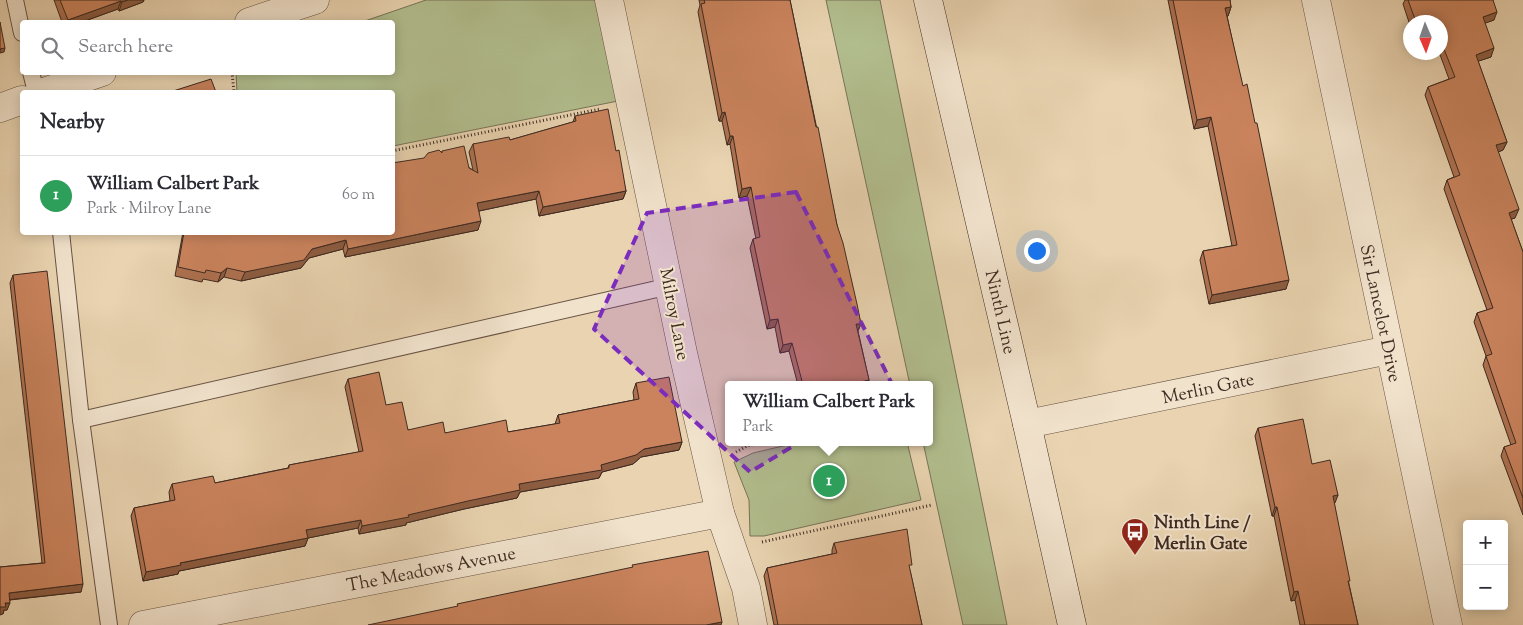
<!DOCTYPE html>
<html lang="en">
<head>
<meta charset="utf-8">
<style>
	body { margin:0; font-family:"Sorts Mill Goudy",serif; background:#f2f2f3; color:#2b2b33 }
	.controls { position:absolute; right:15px; bottom:15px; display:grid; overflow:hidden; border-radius:5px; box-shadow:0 2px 12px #0003 }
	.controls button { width:45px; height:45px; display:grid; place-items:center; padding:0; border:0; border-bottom:1px solid #e1e1e2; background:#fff; color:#2b2b33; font:25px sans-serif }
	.compass { position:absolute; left:1403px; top:15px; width:45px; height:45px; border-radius:50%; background:#fff; box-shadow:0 2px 12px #0003; rotate:178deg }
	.you { position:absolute; left:1036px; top:250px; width:18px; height:18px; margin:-12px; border:4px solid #fff; border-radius:50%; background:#1a73e8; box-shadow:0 0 0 8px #1a73e833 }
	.badge { display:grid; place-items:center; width:32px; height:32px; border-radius:50%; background:#2563eb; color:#fff; font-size:16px; font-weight:700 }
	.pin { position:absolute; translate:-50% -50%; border:2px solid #fff; box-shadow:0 1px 5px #0006 }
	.popup { position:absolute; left:725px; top:381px; width:208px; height:65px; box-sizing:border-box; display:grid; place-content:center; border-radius:5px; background:#fff; filter:drop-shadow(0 1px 4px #0005); font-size:16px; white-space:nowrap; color:#7c7c81 }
	.popup b { font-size:19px; color:#2b2b33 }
	.popup::after { content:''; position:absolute; left:50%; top:100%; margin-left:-10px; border:10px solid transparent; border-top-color:#fff }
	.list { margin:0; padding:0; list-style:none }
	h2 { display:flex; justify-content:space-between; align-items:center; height:65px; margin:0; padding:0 20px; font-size:21px }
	h2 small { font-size:16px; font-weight:400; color:#7c7c81 }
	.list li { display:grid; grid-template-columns:32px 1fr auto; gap:15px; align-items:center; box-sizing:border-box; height:80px; padding:0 20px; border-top:1px solid #e1e1e2 }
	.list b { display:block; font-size:19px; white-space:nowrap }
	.list p { margin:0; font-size:16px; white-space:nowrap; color:#7c7c81 }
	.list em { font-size:16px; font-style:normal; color:#7c7c81 }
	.icon { flex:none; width:28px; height:28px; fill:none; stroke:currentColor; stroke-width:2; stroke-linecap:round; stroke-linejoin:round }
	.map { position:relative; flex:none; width:1523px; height:625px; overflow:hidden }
	.search { position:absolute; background:#fff; box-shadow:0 2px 12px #0003; left:20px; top:20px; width:375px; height:55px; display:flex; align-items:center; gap:12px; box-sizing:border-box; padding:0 18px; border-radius:5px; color:#7c7c81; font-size:19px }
	.panel { position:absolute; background:#fff; box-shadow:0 2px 12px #0003; left:20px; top:90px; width:375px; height:145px; border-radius:5px }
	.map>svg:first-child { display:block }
</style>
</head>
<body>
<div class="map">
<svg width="1523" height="625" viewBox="0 0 1523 625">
	<rect width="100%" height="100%" fill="#e9d3b0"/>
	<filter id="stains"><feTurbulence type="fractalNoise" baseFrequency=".004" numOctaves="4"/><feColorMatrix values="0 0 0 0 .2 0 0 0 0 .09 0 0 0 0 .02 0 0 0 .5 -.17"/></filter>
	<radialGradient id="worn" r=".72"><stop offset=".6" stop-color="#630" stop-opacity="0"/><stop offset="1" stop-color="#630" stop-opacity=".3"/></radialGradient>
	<g fill="#b2be8e" stroke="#787458">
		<polygon points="426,0 596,0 618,101 393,146 392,92 237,92 236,73 392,72 392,22 362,22"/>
		<polygon points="826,0 880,0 1007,625 963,625 923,442 929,442 929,385 910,385"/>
		<polygon points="800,442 907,442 921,500 764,536 750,536 749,500 734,462 753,453"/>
	</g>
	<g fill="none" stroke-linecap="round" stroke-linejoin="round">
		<defs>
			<g id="service">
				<polyline points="15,0 22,33"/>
				<polyline points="31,72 36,92"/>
				<polyline points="61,232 81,420 109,625"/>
				<polyline points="81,420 670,286"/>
			</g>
			<g id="minor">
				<polyline points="609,0 683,353 720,513 746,588 753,625"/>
				<polyline points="1316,0 1448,625"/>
				<polyline points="249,22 315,0"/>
				<polyline points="44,92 102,72"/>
				<polyline points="0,108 22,100"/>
				<polyline points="1027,424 1389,350"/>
				<polyline points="143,625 720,513"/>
			</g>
			<polyline id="secondary" points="928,0 1027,424 1072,625"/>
		</defs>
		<use href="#service" stroke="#695445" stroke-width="18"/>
		<use href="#minor" stroke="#695445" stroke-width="29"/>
		<use href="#secondary" stroke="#3e2a21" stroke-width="29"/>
		<g stroke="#3e2a21" stroke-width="3" stroke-dasharray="1 2.5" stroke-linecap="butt">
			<polyline points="232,72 234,92"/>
			<polyline points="392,151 600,109"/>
			<polyline points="736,452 747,446 763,442"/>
			<polyline points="762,542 932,505"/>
		</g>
		<use href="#service" stroke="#f1e2cc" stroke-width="16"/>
		<use href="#minor" stroke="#f1e2cc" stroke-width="28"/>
		<use href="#secondary" stroke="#f1e2cc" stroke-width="28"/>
	</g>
	<g fill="#ae7150" stroke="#3e2a21">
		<polygon points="54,0 144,0 143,2 119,11 118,9 82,22 62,22"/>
		<polygon points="699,0 790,0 837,225 861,324 858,331 869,380 867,385 798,385 789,351 780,353 775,327 767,329 750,248 753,239 756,239 747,196 739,198 730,144 727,145 722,121 719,121 698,12 700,5"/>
		<polygon points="1168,0 1230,0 1231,7 1228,16 1227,16 1286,289 1209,304 1200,260 1203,251 1232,246 1208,126 1194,129"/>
		<polygon points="1405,0 1493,0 1494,20 1485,23 1491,57 1478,61 1507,142 1503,150 1498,152 1515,218 1511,219 1523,252 1523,515 1501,456 1504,447 1511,445 1483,365 1486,356 1474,322 1477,313 1487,310 1444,189 1447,180 1454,177 1425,95 1428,87 1449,79 1439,52 1440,52 1440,22 1410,22 1410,25 1403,4"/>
		<polygon points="575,116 616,151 626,191 623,199 539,216 536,199 479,211 478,230 345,257 343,249 309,258 301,268 241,281 224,277 218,282 203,279 202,282 175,276 183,232 392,232 424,158 442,152 442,151 473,170 469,152 473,144 510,140 573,122"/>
		<polygon points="13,275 81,592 10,600 7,610 4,610 3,614 0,567 42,563 10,283"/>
		<polygon points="348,379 386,405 408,430 445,433 508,432 555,424 558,415 634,400 633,392 636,383 682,442 679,450 641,457 633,464 602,472 599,478 520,492 517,498 464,509 406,523 406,525 359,534 358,528 308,538 305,546 179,571 178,574 143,581 131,516 134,508 170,501 169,492 172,484 215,483 288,468 289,465 359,452 345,387"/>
		<polygon points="1258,428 1312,464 1338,495 1334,503 1349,584 1358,625 1300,625 1295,600 1291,601 1274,516 1272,516 1255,436"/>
		<polygon points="834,543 910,570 922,625 774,625 764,576 767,568 832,554 832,550"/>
	</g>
	<g fill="#8d5c41" stroke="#3e2a21">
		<polygon points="128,0 144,0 143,2 119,11 122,2"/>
		<polygon points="121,1 118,9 82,22 67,22 68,20"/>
		<polygon points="1231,7 1228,16 1222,17 1225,8"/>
		<polygon points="1497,12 1494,20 1480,25 1483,17"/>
		<polygon points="5,48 4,52 0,53 0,49"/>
		<polygon points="1494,48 1491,57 1473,63 1476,55"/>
		<polygon points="725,112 722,121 719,121 722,113"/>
		<polygon points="1211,117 1208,126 1194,129 1197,120"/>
		<polygon points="730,136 733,136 730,144 727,145"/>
		<polygon points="1507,142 1503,150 1493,154 1496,145"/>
		<polygon points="751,187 747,196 739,198 742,189"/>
		<polygon points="539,191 536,199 474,212 477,203"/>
		<polygon points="626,191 623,199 539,216 543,207"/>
		<polygon points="1519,209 1515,218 1506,221 1509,213"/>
		<polygon points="481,221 478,230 345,257 348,249"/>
		<polygon points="346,240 343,249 309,258 301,268 241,281 245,272 312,249"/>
		<polygon points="227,268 224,277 218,282 221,273"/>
		<polygon points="1289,280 1286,289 1209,304 1212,295"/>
		<polygon points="778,319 775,327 767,329 770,320"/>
		<polygon points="856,324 861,324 857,332"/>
		<polygon points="792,343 789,351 780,353 783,345"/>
		<polygon points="869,380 867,385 847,385"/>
		<polygon points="682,442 679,450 641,457 633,464 602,472 599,478 520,492 517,498 464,509 406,523 406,525 359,534 362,526 408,515 519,484 601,465 644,449"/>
		<polygon points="1338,495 1335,503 1330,504 1333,496"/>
		<polygon points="1275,507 1277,507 1274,516 1272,516"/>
		<polygon points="361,520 358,528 303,539 306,530"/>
		<polygon points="308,538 305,546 179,571 178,574 143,581 146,572 180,563"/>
		<polygon points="83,584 81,592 6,600 9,593"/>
		<polygon points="1298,591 1295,600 1291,601 1294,592"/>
		<polygon points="5,603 10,603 7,610 4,610 3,614 0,615 0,607"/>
		<polygon points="722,622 721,625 706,625"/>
	</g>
	<g fill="#ca835d" stroke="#3e2a21">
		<polygon points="60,0 128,0 122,2 121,1 68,20"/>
		<polygon points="704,0 790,0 816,127 818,127 837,225 843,243 857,304 861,324 856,324 869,380 847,385 803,385 792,343 783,345 778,319 770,320 753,239 760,237 751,187 742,189 733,136 730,136 725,112 722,113 701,4 705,3"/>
		<polygon points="1173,0 1230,0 1231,7 1225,8 1243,86 1247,84 1255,123 1257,123 1289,280 1212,295 1203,251 1237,245 1211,117 1197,120"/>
		<polygon points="1408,0 1493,0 1497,12 1483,17 1494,48 1476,55 1507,142 1496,145 1519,209 1509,213 1523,252 1523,498 1504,447 1516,443 1486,356 1492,354 1477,313 1493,308 1447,180 1460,175 1428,87 1455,77 1440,39 1440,22 1416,22"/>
		<polygon points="0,22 5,48 0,49"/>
		<polygon points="211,79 216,92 170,92"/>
		<polygon points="608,109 616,151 619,150 626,191 543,207 539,191 477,203 481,221 348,249 346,240 312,249 304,260 245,272 227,268 221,273 206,270 205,273 178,267 184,232 392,232 392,163 424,158 428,153 439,150 442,153 442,151 464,146 469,168 478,173 473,144 509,137 510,140 576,121 575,116"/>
		<polygon points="47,271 83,584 9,593 10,603 5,603 6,607 0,607 0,567 45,563 13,275"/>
		<polygon points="379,372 386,405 402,402 408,430 443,422 445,433 506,420 508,432 560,423 558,415 639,399 636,383 669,377 682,442 644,449 636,455 601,465 602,470 519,484 520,490 468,501 408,515 409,517 362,526 361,520 306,530 308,538 180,563 181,565 146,572 134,508 175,500 172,484 213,476 215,483 289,468 289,465 363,451 348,379"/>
		<polygon points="1303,419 1312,464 1330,460 1338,495 1333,496 1350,581 1348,581 1358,625 1305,625 1298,591 1294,592 1277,507 1275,507 1258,428"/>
		<polygon points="907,529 912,565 909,565 922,625 778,625 767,568 837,553 834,543"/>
		<polygon points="708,551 722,622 706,625 368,625 458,606 457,604 586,577 633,567 632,565"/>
	</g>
	<path fill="#7b2cbf" fill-opacity="0.2" stroke="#7b2cbf" stroke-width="4" stroke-dasharray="10 6" stroke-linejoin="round" d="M796,192L893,386L750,472L594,329L647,213Z"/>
	<defs>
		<symbol id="bus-pin" viewBox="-11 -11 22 30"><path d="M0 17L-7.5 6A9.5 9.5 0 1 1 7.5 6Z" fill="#8f2418" stroke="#f1e2cc"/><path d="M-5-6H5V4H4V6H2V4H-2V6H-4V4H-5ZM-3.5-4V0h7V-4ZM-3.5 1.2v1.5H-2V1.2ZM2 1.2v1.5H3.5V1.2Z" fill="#fff"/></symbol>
	</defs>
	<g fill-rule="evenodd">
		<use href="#bus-pin" x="1119" y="516" width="32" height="43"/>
	</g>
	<g text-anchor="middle" stroke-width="4" stroke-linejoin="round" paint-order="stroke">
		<g font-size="18" fill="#3e2a21" stroke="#f1e2cc">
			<text transform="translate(1001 312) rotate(77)" y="6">Ninth Line</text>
			<text transform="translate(1381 313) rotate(78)" y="6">Sir Lancelot Drive</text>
			<text transform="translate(675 314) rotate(79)" y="6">Milroy Lane</text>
			<text transform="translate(1208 388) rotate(-12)" y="6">Merlin Gate</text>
			<text transform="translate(431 569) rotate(-11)" y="6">The Meadows Avenue</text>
		</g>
		<g font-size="18" font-weight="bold" fill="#3e2a21" stroke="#f1e2cc" text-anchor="start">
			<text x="1154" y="528">Ninth Line /<tspan x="1154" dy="21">Merlin Gate</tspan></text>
		</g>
	</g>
	<rect width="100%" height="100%" filter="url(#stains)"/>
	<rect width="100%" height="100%" fill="url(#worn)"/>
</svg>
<div class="controls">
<button>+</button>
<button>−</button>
</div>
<svg class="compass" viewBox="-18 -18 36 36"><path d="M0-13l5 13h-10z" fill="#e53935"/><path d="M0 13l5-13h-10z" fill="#7c7c81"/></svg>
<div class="you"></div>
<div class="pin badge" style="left:829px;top:481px;background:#2e9e5b">1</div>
<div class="popup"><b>William Calbert Park</b>Park</div>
<div class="search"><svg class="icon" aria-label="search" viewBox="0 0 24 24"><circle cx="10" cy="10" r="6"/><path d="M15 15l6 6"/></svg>Search here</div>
<section class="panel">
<h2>Nearby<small></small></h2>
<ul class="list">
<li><span class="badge" style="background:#2e9e5b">1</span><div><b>William Calbert Park</b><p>Park · Milroy Lane</p></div><em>60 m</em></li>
</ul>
</section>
</div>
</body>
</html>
